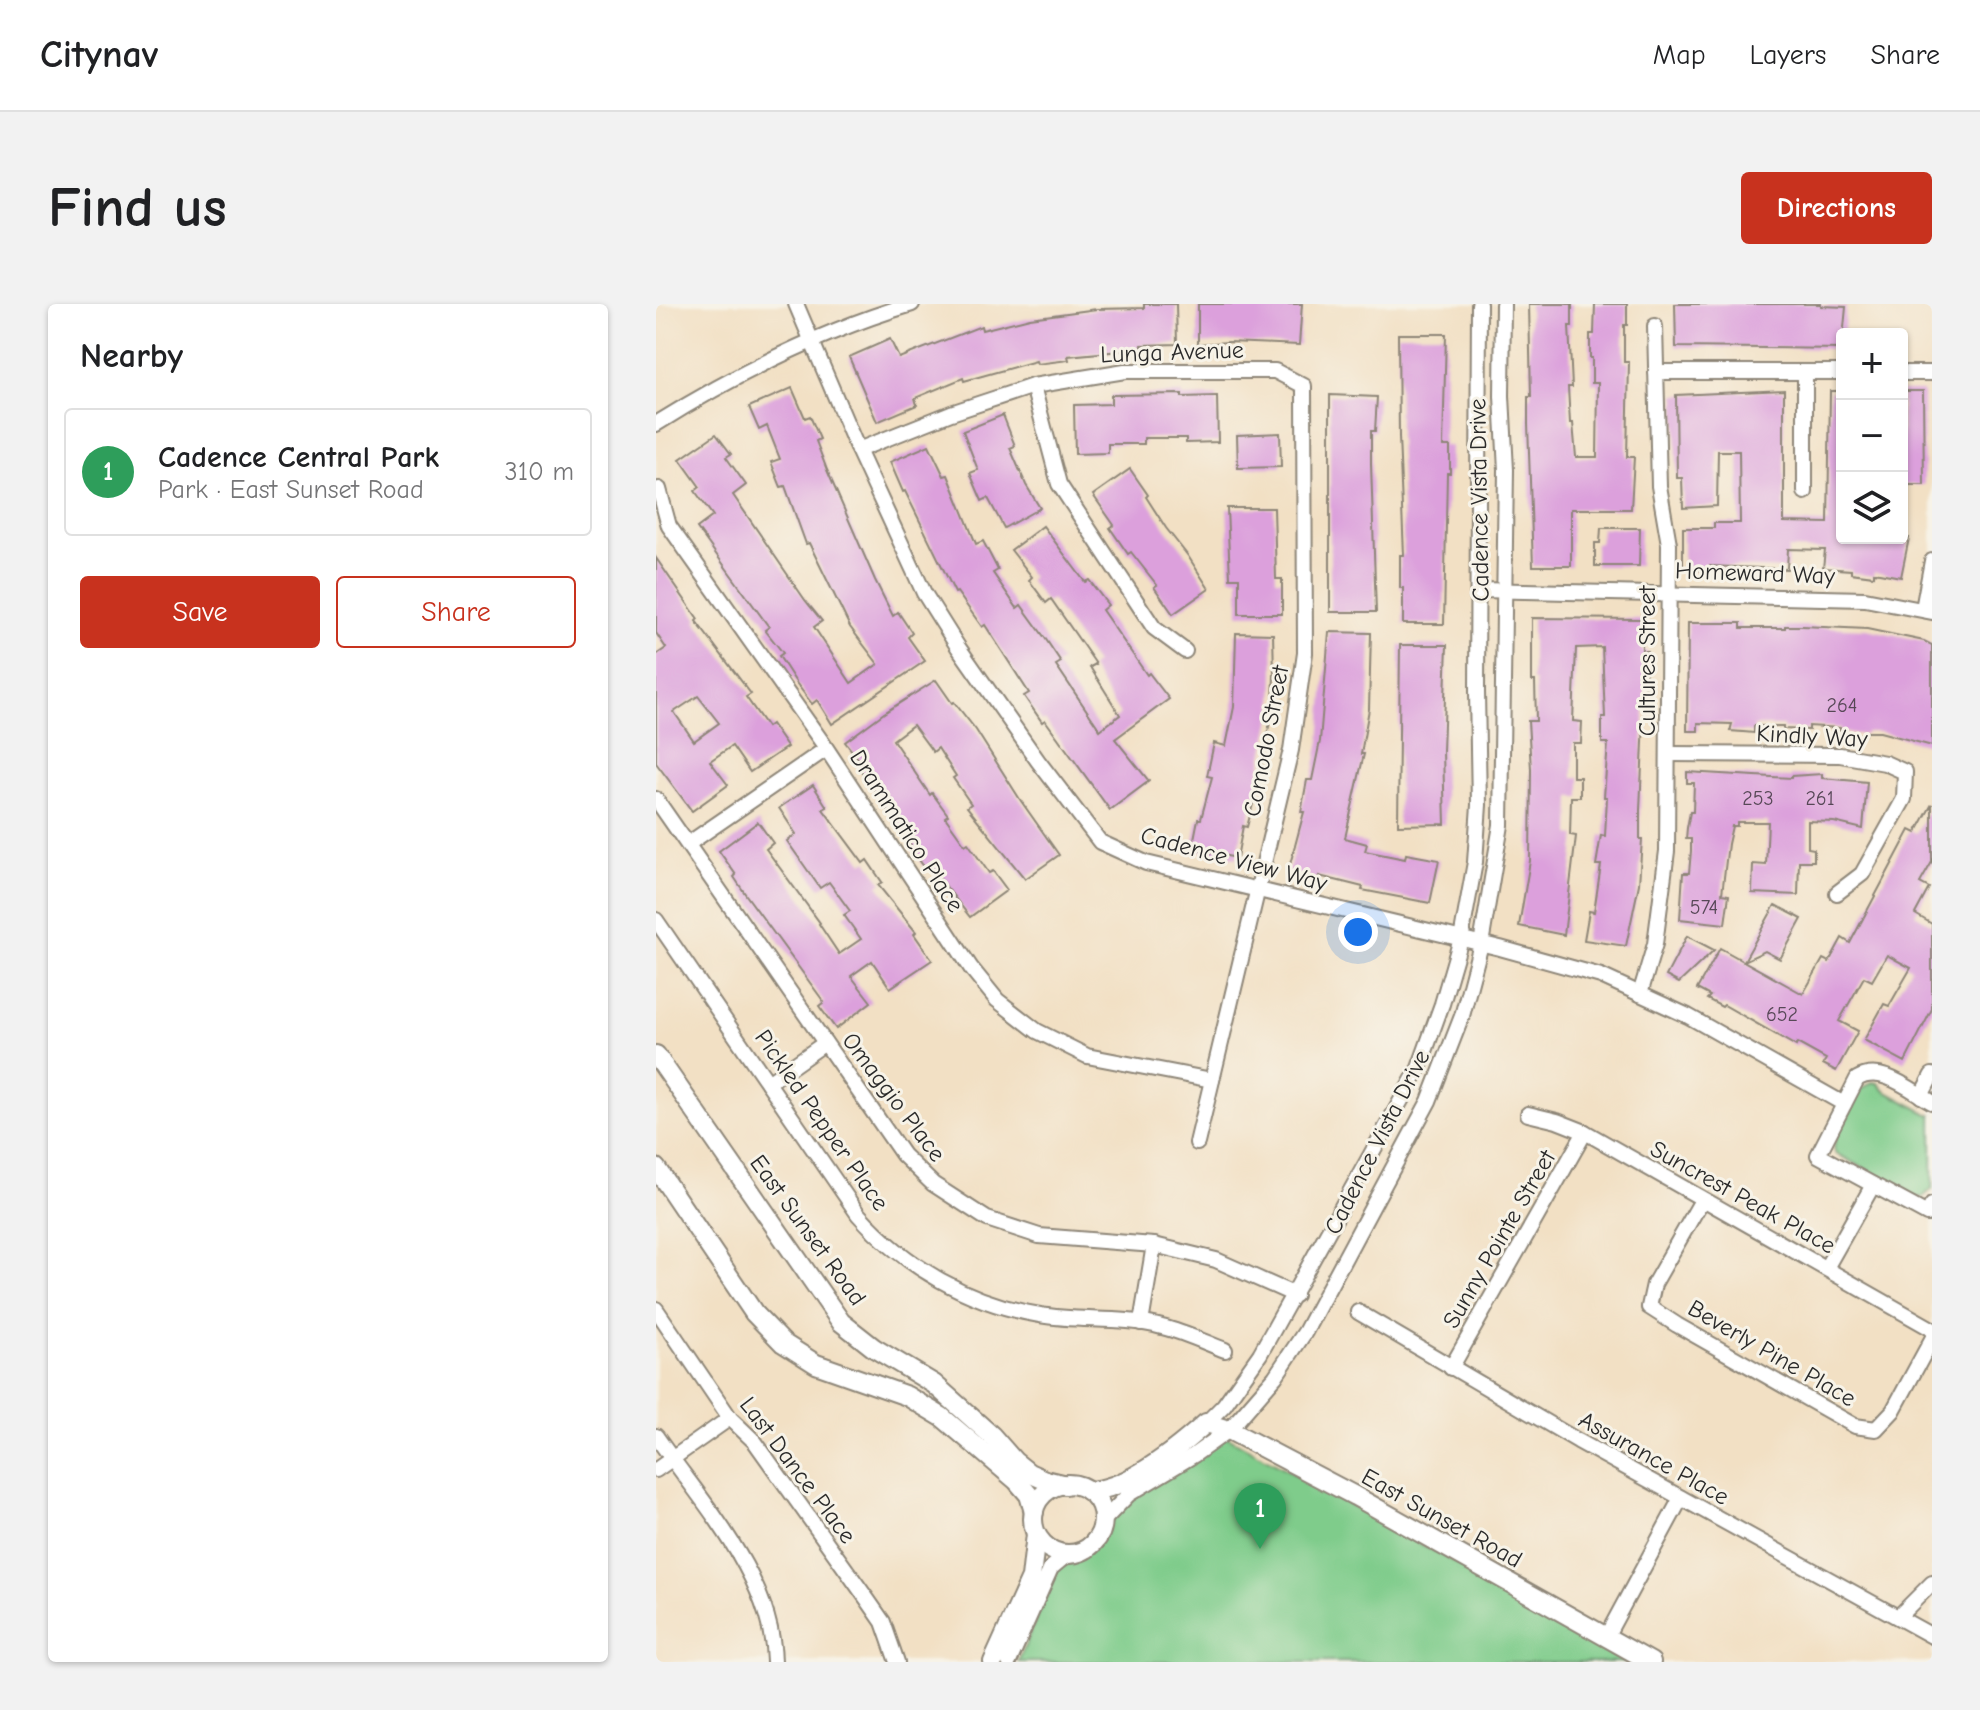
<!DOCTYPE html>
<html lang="en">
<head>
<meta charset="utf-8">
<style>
	body { margin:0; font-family:"Comic Neue",sans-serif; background:#f2f2f2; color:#202124 }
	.controls { position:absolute; right:24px; top:24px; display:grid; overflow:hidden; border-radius:8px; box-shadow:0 2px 6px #0004 }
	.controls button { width:72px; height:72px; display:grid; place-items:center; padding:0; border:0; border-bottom:2px solid #e0e0e0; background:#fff; color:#202124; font:40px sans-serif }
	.you { position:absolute; left:702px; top:628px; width:28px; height:28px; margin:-20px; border:6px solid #fff; border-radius:50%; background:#1a73e8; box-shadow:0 0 0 12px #1a73e833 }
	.badge { display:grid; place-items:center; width:52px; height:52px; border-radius:50%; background:#c8321e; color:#fff; font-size:26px; font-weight:700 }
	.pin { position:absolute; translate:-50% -66px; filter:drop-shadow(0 2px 4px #0008) }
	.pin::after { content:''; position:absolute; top:42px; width:28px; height:24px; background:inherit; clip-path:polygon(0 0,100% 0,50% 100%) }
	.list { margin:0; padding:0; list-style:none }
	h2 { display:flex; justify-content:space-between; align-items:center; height:104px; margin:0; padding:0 32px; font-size:34px }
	h2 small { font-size:26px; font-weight:400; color:#757577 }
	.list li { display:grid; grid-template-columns:52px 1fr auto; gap:24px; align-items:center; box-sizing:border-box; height:128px; margin:0 16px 16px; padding:0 16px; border:2px solid #e0e0e0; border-radius:8px }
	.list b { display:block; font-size:30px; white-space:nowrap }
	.list p { margin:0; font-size:26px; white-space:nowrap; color:#757577 }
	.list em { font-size:26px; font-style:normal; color:#757577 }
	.actions { display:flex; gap:16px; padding:24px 32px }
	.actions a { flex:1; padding:18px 0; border:2px solid #c8321e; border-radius:8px; text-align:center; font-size:28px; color:#c8321e }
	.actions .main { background:#c8321e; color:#fff }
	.icon { flex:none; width:44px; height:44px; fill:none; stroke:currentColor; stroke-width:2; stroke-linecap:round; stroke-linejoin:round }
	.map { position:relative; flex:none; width:1276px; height:1358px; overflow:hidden; border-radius:8px }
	header { display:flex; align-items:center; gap:48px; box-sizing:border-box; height:112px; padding:0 40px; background:#fff; border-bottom:2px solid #e0e0e0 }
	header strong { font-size:38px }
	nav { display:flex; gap:44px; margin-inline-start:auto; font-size:28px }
	.intro { display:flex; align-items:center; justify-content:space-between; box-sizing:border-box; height:192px; padding:0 48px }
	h1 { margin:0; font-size:56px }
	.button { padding:20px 36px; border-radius:8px; background:#c8321e; color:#fff; font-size:28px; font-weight:700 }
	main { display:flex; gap:48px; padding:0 48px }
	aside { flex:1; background:#fff; border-radius:8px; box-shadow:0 2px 6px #0004 }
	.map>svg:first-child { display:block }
</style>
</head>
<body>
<header>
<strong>Citynav</strong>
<nav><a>Map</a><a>Layers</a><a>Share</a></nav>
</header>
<div class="intro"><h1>Find us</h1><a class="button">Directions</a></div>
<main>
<aside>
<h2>Nearby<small></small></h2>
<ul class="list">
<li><span class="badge" style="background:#2e9e5b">1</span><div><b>Cadence Central Park</b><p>Park · East Sunset Road</p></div><em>310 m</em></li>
</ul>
<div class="actions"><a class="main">Save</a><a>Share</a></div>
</aside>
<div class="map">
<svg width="1276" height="1358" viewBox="0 0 1276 1358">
	<rect width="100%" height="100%" fill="#f7f3e8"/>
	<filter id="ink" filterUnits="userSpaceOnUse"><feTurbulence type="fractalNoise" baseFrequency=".0125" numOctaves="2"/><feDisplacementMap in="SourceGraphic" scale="16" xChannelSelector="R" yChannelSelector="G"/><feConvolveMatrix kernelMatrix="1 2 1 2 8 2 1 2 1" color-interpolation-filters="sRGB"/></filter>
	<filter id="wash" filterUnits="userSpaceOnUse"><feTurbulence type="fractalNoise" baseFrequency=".006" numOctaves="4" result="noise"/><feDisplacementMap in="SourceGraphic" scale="32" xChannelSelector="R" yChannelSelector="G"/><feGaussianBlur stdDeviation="1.8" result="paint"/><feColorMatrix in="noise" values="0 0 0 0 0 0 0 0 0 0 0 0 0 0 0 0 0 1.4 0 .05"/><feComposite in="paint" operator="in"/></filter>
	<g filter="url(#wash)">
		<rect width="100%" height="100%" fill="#f2e0c4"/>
		<g fill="#7fcc8b" stroke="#557c5b" stroke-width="2">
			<path d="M1216,778L1222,779L1229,787L1272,810H1276V885L1266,894L1256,892L1250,886L1179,849C1173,831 1199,806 1204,787Z"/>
			<polygon points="570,1132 978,1358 362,1358 401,1266 411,1257 429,1249 441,1240 454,1216 468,1199"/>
		</g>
		<g id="blocks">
			<g fill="#dca0dc" fill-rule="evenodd">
				<polygon points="488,0 520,0 521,40 486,41 486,45 412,52 413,56 381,60 380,57 308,77 307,74 259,94 261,101 221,118 193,53 234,35 243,54 325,22 326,26 374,14 441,5 488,4"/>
				<polygon points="542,0 646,0 643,41 573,38 542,40"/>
				<polygon points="873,0 916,0 916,22 913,22 916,83 912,83 914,119 917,119 920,153 941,153 942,79 936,79 936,54 934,54 934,30 938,30 939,0 971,0 971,21 968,21 968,58 973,58 971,153 978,153 975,205 915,205 915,262 877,262 872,120 872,93 875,93"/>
				<polygon points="1019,0 1165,0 1165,2 1190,3 1186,45 1020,43"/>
				<polygon points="742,30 790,30 787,142 794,142 794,169 791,169 788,320 747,320 747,284 744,284 744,251 748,251 743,133"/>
				<polygon points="136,84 149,114 154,112 164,135 160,137 171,166 219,276 237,312 242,308 256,329 252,333 269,357 176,420 161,396 156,400 141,380 123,352 127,349 109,326 113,323 41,224 57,212 39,187 44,183 24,155 60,130 75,150 70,153 90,181 77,191 149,296 166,317 158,323 195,379 222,360 194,323 153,239 150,240 129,182 125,183 115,158 124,155 111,122 103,126 93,103"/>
				<polygon points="1128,86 1128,218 1172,219 1174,87 1186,87 1186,234 1253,234 1245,273 1218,268 1218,272 1195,269 1195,266 1167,264 1169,246 1132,245 1131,265 1053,262 1053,266 1027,266 1027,224 1058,224 1058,219 1084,219 1083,147 1062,147 1061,202 1027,204 1026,174 1021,174 1020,91"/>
				<polygon points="1246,87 1267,87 1268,181 1246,181"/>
				<polygon points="526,90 526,93 561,92 562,138 530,139 530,134 488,134 488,140 452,140 452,149 419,150 418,101 455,100 455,91"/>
				<polygon points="674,91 721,93 719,127 715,127 715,160 720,308 674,308"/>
				<polygon points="347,111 359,142 354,144 370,181 384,204 348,224 332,194 326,197 314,169 322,166 307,127"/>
				<polygon points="624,129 625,163 582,164 581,131"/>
				<polygon points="273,141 288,172 292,171 320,240 327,237 342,266 337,269 361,304 365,301 389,334 405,358 400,361 444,426 464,411 434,363 440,360 395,295 390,299 373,276 376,273 355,246 387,222 429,278 433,276 452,301 446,306 491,371 493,369 513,395 459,435 493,477 454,506 389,416 386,418 368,392 373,389 329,321 326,323 301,288 299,289 249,187 247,188 234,158"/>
				<polygon points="474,165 492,191 490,193 510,224 532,252 553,285 517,310 498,283 501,281 475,248 472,250 454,224 458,221 437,191"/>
				<polygon points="571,204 618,204 620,275 626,275 626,310 583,310 583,274 574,274"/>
				<polygon points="945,224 984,224 983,262 939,262 939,239 944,239"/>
				<path d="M0,254L42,315L40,317L95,390L90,393L111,423L115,420L131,443L94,468L76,442L54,457L72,481L36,507L0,459V351L10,344L0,329ZM42,392L63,419L38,437L18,408Z"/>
				<polygon points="876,314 986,315 986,347 991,347 984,506 984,535 986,535 983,580 970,642 928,636 933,607 938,608 945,561 940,561 945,531 949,532 951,493 948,493 952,439 946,439 946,413 949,413 946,343 920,344 917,417 926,418 925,439 917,439 917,473 924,473 924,493 915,493 914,531 920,532 908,631 863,622 874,557 875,465 872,417 880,417 879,377 876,377"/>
				<polygon points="1032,319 1085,319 1085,324 1129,324 1129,322 1146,322 1211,325 1268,337 1276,341 1276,442 1224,428 1210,428 1209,431 1184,428 1184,424 1153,422 1153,426 1127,425 1127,422 1098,422 1098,429 1087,428 1074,427 1076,420 1042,419 1042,427 1031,427"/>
				<polygon points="673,328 715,329 713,405 705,450 708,450 689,534 711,540 709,547 749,555 750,550 783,556 774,599 706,586 707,583 663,572 662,576 632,568 648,508 645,508 651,476 656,476 664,437"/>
				<polygon points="580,329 617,330 618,369 617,403 599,492 591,523 587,522 581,554 536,545 542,515 545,515 556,473 551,472 558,439 570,442 578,403"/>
				<polygon points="744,341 791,341 787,447 789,520 742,521"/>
				<polygon points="280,376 296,399 298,398 320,426 365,497 403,551 369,575 311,503 315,500 297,474 300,472 282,444 277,448 257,421 237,436 274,491 276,489 292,511 289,513 309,541 312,539 333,569 337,567 351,586 314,613 273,561 269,564 253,542 255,541 204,465 208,462 189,438 228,409"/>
				<polygon points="1031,468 1135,474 1135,472 1166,470 1166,474 1211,478 1207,525 1178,518 1152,517 1152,544 1158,545 1158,557 1143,557 1142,591 1096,589 1097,560 1110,561 1112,518 1081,518 1081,522 1076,522 1072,540 1066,590 1073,591 1069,620 1024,615 1027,569 1033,569 1035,547 1035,535 1030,535 1031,524 1034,508 1037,508 1038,479 1031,479"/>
				<polygon points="157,481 171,503 167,505 207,559 211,556 226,578 222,581 260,628 258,630 276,656 234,684 216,657 195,672 215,698 180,725 163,702 168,698 90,591 78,573 80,571 63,547 102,518 117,539 110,545 164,619 163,620 183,650 205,635 188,611 194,607 173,578 164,584 131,537 140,530 123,504"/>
				<polygon points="1276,500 1276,558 1264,579 1273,584 1259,610 1276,620 1276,705 1249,758 1208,736 1228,700 1233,702 1255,664 1231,651 1216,677 1208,673 1183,717 1202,727 1180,767 1167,760 1170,755 1141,739 1140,742 1068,701 1066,703 1051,695 1054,692 1041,685 1064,644 1147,690 1167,655 1173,658 1186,634 1194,639 1254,526 1260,529"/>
				<polygon points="1119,601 1146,615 1124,655 1109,647 1088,657"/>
				<polygon points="1031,632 1058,646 1023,679 1010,672"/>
			</g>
		</g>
	</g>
	<g filter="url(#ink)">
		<use href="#blocks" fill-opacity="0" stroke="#8e8678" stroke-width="2"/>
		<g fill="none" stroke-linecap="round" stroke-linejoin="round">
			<defs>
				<g id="minor">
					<polyline points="140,0 202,146 268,289 302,343 382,457 444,538 490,559 844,644 945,672 1032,712 1188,800"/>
					<polyline points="1000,68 1186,68"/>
					<polyline points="1246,69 1276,69"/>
					<polyline points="377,82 403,180 498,324 529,347"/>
					<path d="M0,120C80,70 165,27 256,0"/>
					<polyline points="202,146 295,109 377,82 469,67 619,67 648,82 649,349 635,446 541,839"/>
					<polyline points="3,185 13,222 166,438 315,664 341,696 381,727 431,752 556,776"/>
					<polyline points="1149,188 1149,68"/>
					<polyline points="823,286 1209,295 1276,308"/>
					<polyline points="1267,305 1276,257"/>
					<polyline points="1012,450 1184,451 1229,459 1249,468 1248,495 1206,570 1181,589"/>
					<polyline points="0,495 247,851 277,880 331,915 383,932 498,941 560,956 639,991"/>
					<polyline points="32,540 170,445"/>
					<path d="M0,616L202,910C249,963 314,1000 384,1011C424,1018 466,1012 506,1023C527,1028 548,1038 569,1046"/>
					<polyline points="984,690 999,640 1011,547 1013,240 1003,182 999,22"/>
					<polyline points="112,779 169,739"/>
					<polyline points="1265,792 1276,771"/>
					<path d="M1276,798C1254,786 1225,760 1201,775L1162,851L1271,910L1276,901"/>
					<polyline points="872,810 901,817 929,828 1276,1025"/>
					<polyline points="1046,896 998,980 993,1003 1021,1021 1199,1122 1220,1125 1237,1107 1276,1035"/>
					<polyline points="1170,964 1217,881"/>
					<polyline points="0,1005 74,1114 99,1138 211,1295 227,1318 241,1358"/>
					<polyline points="702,1008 922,1137 1276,1332"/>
					<polyline points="485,1019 498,941"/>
					<polyline points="795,1064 929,828"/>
					<polyline points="550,1119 568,1101 604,1050 763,764 786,700 805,635 819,558 823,501 821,388 823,0"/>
					<path d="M0,1132C46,1199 117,1274 118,1358"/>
					<polyline points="0,1166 74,1114"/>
					<polyline points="447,1217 473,1190 538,1151 573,1126 619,1073 649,1028 773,797 806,712 825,640 845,521 850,166 846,92 847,0"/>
					<polyline points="1242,1313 1276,1279"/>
					<polyline points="950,1333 1025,1194"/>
					<polyline points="353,1358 395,1264 407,1254 417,1250"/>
				</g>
				<g id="major">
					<polyline points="0,751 185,1018 218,1044 278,1080 336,1132 358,1157 373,1169 389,1176 410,1181"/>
					<polyline points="0,864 98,1009 127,1039 160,1060 251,1092 286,1113 361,1177 373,1191 378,1208"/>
					<circle cx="412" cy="1215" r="35"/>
					<path d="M432,1187C472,1186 521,1145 550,1119L573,1126L699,1192L995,1358"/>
					<polyline points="337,1358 375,1274 380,1230"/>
				</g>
			</defs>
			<use href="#minor" stroke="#8e8678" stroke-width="18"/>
			<use href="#major" stroke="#8e8678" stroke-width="22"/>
			<use href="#minor" stroke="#fff" stroke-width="14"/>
			<use href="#major" stroke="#fff" stroke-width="18"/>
		</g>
	</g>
	<g text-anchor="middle" stroke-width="6" stroke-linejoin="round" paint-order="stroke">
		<g font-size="20" fill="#574857">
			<text x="1186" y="408">264</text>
			<text x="1102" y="501">253</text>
			<text x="1164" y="501">261</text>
			<text x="1048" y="610">574</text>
			<text x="1126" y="717">652</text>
		</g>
		<g font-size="24" fill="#2b2b2b" stroke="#f7f3e8">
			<text transform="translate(516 48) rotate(-2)" y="8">Lunga Avenue</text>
			<text transform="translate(823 196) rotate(-91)" y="8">Cadence Vista Drive</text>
			<text transform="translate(1099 269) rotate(2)" y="8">Homeward Way</text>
			<text transform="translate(991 357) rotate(-90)" y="8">Cultures Street</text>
			<text transform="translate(1156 432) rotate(3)" y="8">Kindly Way</text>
			<text transform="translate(610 437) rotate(-79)" y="8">Comodo Street</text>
			<text transform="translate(251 527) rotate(57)" y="8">Drammatico Place</text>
			<text transform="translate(578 555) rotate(15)" y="8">Cadence View Way</text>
			<text transform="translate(238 793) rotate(53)" y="8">Omaggio Place</text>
			<text transform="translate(166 816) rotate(55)" y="8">Pickled Pepper Place</text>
			<text transform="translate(721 838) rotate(-63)" y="8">Cadence Vista Drive</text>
			<text transform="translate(1087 893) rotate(29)" y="8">Suncrest Peak Place</text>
			<text transform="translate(152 926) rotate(54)" y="8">East Sunset Road</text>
			<text transform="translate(843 935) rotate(-60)" y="8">Sunny Pointe Street</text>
			<text transform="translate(1116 1049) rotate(30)" y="8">Beverly Pine Place</text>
			<text transform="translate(998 1154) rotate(29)" y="8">Assurance Place</text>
			<text transform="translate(142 1166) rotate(53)" y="8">Last Dance Place</text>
			<text transform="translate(786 1214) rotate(29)" y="8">East Sunset Road</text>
		</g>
	</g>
</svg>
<div class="controls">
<button>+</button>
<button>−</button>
<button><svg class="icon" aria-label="layers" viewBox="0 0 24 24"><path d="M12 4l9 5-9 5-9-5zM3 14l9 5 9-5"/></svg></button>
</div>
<div class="you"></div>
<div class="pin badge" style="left:604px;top:1245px;background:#2e9e5b">1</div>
</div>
</main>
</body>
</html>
